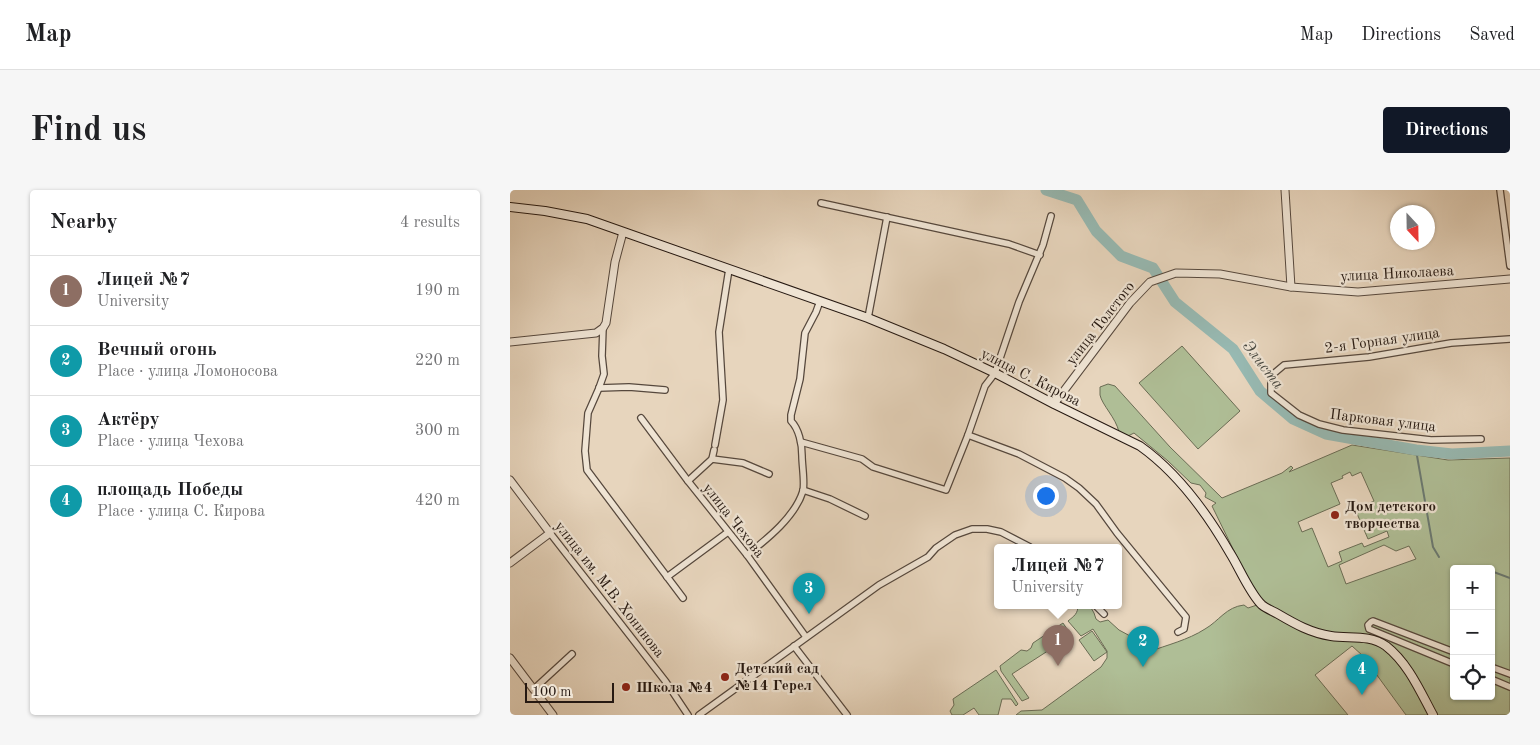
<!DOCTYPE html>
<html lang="en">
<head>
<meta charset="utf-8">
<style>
	body { margin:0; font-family:"Old Standard TT",serif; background:#f6f6f6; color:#202124 }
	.controls { position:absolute; right:15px; bottom:15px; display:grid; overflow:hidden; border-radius:5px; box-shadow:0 1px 4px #0004 }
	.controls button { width:45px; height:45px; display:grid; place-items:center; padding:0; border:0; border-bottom:1px solid #e0e0e0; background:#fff; color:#202124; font:25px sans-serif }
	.compass { position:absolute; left:880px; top:15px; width:45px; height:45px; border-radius:50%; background:#fff; box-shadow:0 1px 4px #0004; rotate:158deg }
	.scale { position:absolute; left:15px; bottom:12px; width:89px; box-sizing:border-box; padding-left:5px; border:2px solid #261912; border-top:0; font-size:14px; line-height:18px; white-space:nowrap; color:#261912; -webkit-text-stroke:4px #efe4d4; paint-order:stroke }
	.you { position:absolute; left:535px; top:305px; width:18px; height:18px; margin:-12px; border:4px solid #fff; border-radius:50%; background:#1a73e8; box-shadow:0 0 0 8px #1a73e833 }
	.badge { display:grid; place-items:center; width:32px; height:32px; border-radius:50%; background:#111827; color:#fff; font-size:16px; font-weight:700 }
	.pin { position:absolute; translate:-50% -41px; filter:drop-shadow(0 1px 2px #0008) }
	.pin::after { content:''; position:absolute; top:26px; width:18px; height:15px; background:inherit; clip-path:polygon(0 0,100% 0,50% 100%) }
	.popup { position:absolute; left:484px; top:354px; width:128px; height:65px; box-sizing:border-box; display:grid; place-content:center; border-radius:5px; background:#fff; filter:drop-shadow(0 1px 4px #0005); font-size:16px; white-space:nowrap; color:#757577 }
	.popup b { font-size:19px; color:#202124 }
	.popup::after { content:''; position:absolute; left:50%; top:100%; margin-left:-10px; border:10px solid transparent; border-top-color:#fff }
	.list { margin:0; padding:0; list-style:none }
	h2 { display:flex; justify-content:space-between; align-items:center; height:65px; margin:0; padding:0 20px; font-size:21px }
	h2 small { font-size:16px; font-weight:400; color:#757577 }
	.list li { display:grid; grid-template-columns:32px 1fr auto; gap:15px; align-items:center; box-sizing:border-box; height:70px; padding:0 20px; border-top:1px solid #e0e0e0 }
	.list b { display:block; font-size:19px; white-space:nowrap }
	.list p { margin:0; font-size:16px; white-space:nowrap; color:#757577 }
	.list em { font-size:16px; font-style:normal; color:#757577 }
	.icon { flex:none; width:28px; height:28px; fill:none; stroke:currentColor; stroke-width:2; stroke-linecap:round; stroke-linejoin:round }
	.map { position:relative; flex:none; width:1000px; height:525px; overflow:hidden; border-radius:5px }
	header { display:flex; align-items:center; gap:30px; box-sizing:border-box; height:70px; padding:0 25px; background:#fff; border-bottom:1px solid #e0e0e0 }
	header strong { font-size:24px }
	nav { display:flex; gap:28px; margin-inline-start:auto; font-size:18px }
	.intro { display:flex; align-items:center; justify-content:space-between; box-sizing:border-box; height:120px; padding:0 30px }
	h1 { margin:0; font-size:35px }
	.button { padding:12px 22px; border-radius:5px; background:#111827; color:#fff; font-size:18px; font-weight:700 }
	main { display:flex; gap:30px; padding:0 30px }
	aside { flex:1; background:#fff; border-radius:5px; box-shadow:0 1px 4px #0004 }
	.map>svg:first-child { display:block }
</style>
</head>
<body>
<header>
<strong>Map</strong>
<nav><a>Map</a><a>Directions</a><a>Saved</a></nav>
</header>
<div class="intro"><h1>Find us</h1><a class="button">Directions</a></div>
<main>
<aside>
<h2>Nearby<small>4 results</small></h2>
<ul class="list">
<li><span class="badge" style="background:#8d6e63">1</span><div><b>Лицей №7</b><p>University</p></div><em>190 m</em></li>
<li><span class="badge" style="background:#0f9aa8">2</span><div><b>Вечный огонь</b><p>Place · улица Ломоносова</p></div><em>220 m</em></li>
<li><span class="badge" style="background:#0f9aa8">3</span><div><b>Актёру</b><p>Place · улица Чехова</p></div><em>300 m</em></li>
<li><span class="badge" style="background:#0f9aa8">4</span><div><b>площадь Победы</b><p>Place · улица С. Кирова</p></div><em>420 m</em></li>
</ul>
</aside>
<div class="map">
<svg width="1000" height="525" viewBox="0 0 1000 525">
	<rect width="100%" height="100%" fill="#e7d5bd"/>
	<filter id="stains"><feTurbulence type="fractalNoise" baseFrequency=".004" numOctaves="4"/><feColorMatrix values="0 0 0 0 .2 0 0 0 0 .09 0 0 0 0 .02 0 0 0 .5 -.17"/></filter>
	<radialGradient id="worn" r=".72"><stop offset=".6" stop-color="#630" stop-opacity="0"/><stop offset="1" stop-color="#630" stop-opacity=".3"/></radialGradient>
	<g fill="#afbe96" stroke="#6a6c54" fill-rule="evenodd">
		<polygon points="672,156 730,221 688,259 629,193"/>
		<path d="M598,194L605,196L660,257L712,308L772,283L781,276L783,278L779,282L842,255L938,270L1000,268V525H896L853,466L842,456L805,485L838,525H506L511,521L532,520L591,477L597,468V462L584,471L569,450L582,441L597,462V461L583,439L571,446L558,431C564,426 568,424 568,415L580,416L584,423L586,429L590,432L598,430L609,440L622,447L638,462C657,455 678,450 695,439C709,431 716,417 734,415L738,418L750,414L702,316L706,313L695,307L696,303L690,295L681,293L658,271L624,243L618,246L609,242C606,228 592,215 590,205C590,202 590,200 590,197ZM840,282L842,286L851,282L864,311L845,319L858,349L877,341L879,347L854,357L852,353L829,362L832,371L818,377L802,338L792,342L788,332L830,314L821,293L833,288L832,286ZM874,355L886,361L899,356L906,369L836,394L829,375ZM944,379H981V506H944Z"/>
		<polygon points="553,433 557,439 543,449 547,455 502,484 519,508 512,511 491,481 490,476 511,460 517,461 521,458 523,453"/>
		<polygon points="486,480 508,514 506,516 501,509 492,509 488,525 469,525 464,518 453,525 442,525 440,521 444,515 443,509"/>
	</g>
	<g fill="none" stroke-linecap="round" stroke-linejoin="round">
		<g stroke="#6a7972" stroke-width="2">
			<polyline points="906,260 923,357 929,367"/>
			<polyline points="970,377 975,379"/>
			<polyline points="981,381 1000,388"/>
		</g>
		<polyline stroke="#97b9b2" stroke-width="11" points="536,0 567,10 586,41 611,66 643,78 665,112 723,159 750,201 783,229 816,244 906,260 942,264 1000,261"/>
		<defs>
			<g id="minor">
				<polyline points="990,0 1000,76"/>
				<polyline points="311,13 499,54 530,65"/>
				<polyline points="358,128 377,27"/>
				<polyline points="93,138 92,166 94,184 89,198 78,223 75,261 77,280 173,408"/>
				<polyline points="89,198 119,197 155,200"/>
				<polyline points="131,228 178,291 237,365 296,447"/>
				<polyline points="458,245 509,264 555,288 569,298 586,314 607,343 676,427 674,439 668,442"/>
				<polyline points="971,249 921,250 833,240 809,234 789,225 761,203 761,186 774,175 859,167 941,153 1000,149"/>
				<polyline points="291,252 352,269 363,277 436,300 458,245 475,196 485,183 509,112 533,55 541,26"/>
				<polyline points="205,255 213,210 209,142 219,79"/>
				<polyline points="202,269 233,273 259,284"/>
				<polyline points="178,291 202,269 204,260"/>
				<polyline points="293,300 320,309 355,326"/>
				<polyline points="40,343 156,492 178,525"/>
				<path d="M237,365C257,349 285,327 293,301C295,293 292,275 292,266C292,254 289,239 281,231V225L290,189L295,143L306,122L310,111"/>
				<polyline points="157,387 218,342"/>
				<polyline points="585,415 594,424"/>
				<polyline points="284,456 337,525"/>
				<polyline points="944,462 863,431 861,432 858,435 859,439 944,474"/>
				<polyline points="981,477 1000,484"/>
				<polyline points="981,489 1000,497"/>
				<polyline points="24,499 62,464"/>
				<polyline points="189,525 369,395 418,367 426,358 445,345 462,339 477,339 491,342 520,357"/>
			</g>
			<g id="tertiary">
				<polyline points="775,0 781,97"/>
				<polyline points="0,152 86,143 93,138 96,133 105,72 113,42"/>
				<polyline points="544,214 620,113 640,92 666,83 710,84 781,97 848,102 1000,89"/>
				<polyline points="0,290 40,343 0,373"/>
				<polyline points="0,468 43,525"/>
			</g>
			<path id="secondary" d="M0,17L35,21L77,29L358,128L434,159L485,183L544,214L630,256C668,283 697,323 720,363C729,377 740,404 752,415C757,419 763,421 768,424C785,434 801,443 821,446C839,449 859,444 876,456C898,473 910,501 923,525"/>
		</defs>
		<use href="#minor" stroke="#56483d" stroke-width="8"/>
		<use href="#tertiary" stroke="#56483d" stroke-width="9"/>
		<use href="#secondary" stroke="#261912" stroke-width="10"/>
		<use href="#minor" stroke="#efe4d4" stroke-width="5.5"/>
		<use href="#tertiary" stroke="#efe4d4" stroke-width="7"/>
		<use href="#secondary" stroke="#efe4d4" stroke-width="8"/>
	</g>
	<g fill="#8f2418" stroke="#efe4d4" stroke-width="2">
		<circle cx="825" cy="325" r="5"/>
		<circle cx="215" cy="487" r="5"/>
		<circle cx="116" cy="497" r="5"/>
	</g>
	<g text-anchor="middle" stroke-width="4.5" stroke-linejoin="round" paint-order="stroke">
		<g font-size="15" fill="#261912" stroke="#efe4d4">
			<text transform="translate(887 83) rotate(-3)" y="5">улица Николаева</text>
			<text transform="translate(590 133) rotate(-52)" y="5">улица Толстого</text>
			<text transform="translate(872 150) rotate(-8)" y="5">2-я Горная улица</text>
			<text transform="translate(521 187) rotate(27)" y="5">улица С. Кирова</text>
			<text transform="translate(873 230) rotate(7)" y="5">Парковая улица</text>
			<text transform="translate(224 330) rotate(52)" y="5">улица Чехова</text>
			<text transform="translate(100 399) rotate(52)" y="5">улица им. М.В. Хонинова</text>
		</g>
		<g font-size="15" font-weight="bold" fill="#261912" stroke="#efe4d4" text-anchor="start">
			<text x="835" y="321">Дом детского<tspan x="835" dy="17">творчества</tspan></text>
			<text x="225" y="483">Детский сад<tspan x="225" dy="17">№14 Герел</tspan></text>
			<text x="126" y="502">Школа №4</text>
		</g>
		<g font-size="16" font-style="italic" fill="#484942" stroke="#efe4d4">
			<text transform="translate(754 174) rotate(52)" y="6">Элиста</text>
		</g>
	</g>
	<rect width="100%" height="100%" filter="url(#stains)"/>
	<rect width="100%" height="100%" fill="url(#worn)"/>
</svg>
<div class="controls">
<button>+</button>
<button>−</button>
<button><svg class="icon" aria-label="locate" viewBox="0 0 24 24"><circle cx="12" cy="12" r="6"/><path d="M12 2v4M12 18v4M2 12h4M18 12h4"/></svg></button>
</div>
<svg class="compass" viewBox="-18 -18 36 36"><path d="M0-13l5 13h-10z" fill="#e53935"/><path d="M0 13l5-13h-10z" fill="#757577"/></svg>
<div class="scale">100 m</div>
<div class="you"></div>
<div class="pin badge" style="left:548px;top:476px;background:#8d6e63">1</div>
<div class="popup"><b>Лицей №7</b>University</div>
<div class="pin badge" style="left:633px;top:477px;background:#0f9aa8">2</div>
<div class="pin badge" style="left:299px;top:424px;background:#0f9aa8">3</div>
<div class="pin badge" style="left:852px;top:505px;background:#0f9aa8">4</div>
</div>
</main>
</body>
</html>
